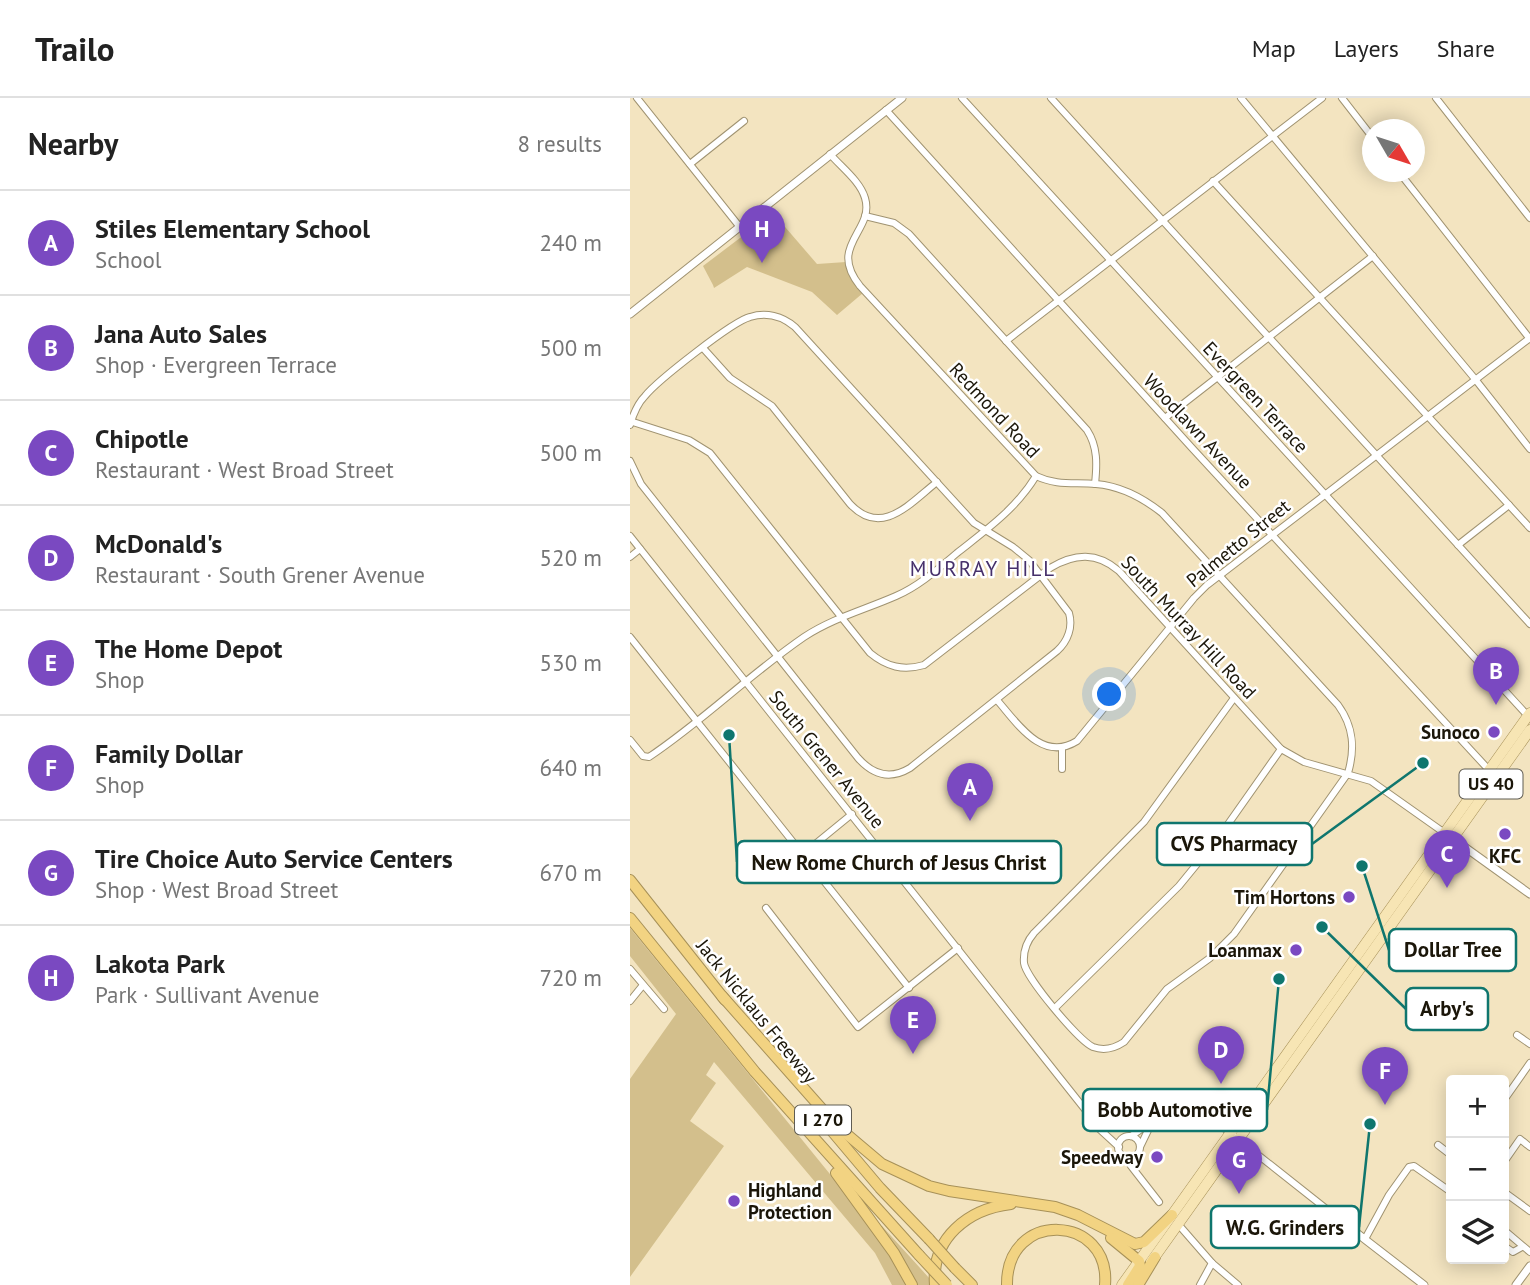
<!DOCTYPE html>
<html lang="en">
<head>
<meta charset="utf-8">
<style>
	body { margin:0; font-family:"PT Sans",sans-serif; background:#f2f2f2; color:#222 }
	.controls { position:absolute; right:21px; bottom:21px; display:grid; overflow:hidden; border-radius:7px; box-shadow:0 4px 18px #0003 }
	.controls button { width:63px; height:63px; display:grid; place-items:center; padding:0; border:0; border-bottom:2px solid #e0e0e0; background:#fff; color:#222; font:35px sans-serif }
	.compass { position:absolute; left:732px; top:21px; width:63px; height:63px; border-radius:50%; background:#fff; box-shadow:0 4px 18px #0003; rotate:129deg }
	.you { position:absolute; left:480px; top:597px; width:24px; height:24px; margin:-18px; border:5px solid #fff; border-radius:50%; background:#1a73e8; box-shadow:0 0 0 10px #1a73e833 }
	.badge { display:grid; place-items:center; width:46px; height:46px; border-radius:50%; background:#7a49c1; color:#fff; font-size:23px; font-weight:700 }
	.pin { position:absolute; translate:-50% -58px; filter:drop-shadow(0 2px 4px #0008) }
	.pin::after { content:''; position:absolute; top:37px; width:24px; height:21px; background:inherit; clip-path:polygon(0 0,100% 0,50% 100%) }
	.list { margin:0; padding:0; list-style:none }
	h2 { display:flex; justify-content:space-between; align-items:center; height:91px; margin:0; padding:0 28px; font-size:30px }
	h2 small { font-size:23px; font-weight:400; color:#767676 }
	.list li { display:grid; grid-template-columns:46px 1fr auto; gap:21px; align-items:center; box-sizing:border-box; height:105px; padding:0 28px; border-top:2px solid #e0e0e0 }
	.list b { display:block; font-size:26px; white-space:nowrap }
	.list p { margin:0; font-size:23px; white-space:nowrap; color:#767676 }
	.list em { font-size:23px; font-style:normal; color:#767676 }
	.icon { flex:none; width:38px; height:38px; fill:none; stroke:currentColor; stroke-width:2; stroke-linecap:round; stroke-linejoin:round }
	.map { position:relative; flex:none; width:900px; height:1187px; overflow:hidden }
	header { display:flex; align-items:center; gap:42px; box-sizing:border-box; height:98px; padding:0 35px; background:#fff; border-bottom:2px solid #e0e0e0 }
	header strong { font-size:33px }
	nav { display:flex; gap:38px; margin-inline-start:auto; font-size:24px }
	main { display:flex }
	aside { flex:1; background:#fff }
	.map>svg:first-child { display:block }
</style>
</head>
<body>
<header>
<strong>Trailo</strong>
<nav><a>Map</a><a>Layers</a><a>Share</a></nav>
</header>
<main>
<aside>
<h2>Nearby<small>8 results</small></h2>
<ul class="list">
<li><span class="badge">A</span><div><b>Stiles Elementary School</b><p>School</p></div><em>240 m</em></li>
<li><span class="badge">B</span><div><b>Jana Auto Sales</b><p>Shop · Evergreen Terrace</p></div><em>500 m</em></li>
<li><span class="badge">C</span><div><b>Chipotle</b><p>Restaurant · West Broad Street</p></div><em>500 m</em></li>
<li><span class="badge">D</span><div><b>McDonald's</b><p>Restaurant · South Grener Avenue</p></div><em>520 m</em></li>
<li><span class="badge">E</span><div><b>The Home Depot</b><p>Shop</p></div><em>530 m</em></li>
<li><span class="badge">F</span><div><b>Family Dollar</b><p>Shop</p></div><em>640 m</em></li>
<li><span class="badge">G</span><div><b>Tire Choice Auto Service Centers</b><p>Shop · West Broad Street</p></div><em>670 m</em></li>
<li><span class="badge">H</span><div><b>Lakota Park</b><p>Park · Sullivant Avenue</p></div><em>720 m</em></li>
</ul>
</aside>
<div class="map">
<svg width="900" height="1187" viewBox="0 0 900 1187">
	<rect width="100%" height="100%" fill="#f3e4c0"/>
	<g fill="#d3bf8c">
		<polygon points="143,115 187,166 216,164 222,182 233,195 207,217 182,194 117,169 84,190 83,187 73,168"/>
		<polygon points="0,830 230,1113 280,1187 262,1187 245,1155 84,964 76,977 86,985 60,1023 94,1048 0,1179 0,981 46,916 0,858"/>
		<polygon points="252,1128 300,1181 301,1187 287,1187 274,1162 251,1129"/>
	</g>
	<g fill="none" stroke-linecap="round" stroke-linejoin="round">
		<defs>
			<g id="minor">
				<polyline points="7,0 109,128"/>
				<polyline points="332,0 898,618"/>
				<polyline points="421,0 900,526"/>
				<polyline points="611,0 845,281 900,351"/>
				<polyline points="712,0 743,40"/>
				<polyline points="806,0 900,120"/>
				<polyline points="256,12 562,350 859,672"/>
				<path d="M200,56C211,69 230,83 235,100C245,133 197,147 230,188L406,378C427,388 444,384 466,386C491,388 513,400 532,415L708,607C724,629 725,651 718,675L604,836L580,860L537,891L494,944C485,950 474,953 463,949C449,943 396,880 394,865C393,853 397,843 404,835L514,724L604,600"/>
				<polyline points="60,66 114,23"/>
				<polyline points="769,74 900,241"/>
				<polyline points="583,83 900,430"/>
				<path d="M235,118L264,125L279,136L457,332C468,349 467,367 465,386"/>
				<polyline points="376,243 692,0"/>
				<path d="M73,250L100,280L142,308L220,406C252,440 280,405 307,384"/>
				<polyline points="535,320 743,158"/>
				<path d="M0,323L59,342L80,355L240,555C257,569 273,573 294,567L420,470C445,455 467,454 489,473L651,651L674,664L741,683L816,736"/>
				<path d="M0,327C3,317 7,306 15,298C27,283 103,223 120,219C136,214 152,218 165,229L344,425L383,449L399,462L439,515C443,529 438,543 427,553L280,670C260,682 243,677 228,660L11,386L0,363"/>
				<polyline points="0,438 457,1014 464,1026 489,1049"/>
				<polyline points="828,447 879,407"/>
				<polyline points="0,459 10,451"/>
				<polyline points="0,539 279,890"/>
				<path d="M367,602C387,625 412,665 447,643L564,500L577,487L900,240"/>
				<path d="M0,642L13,658L19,659C73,623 120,576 174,539C203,520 234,512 266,498C289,488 308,471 327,455C356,432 386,411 406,378"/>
				<polyline points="432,651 432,671"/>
				<polyline points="173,756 222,716"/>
				<polyline points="136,810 228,929 328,850"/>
				<polyline points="0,871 34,911"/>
				<polyline points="0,903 13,887"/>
				<polyline points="425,910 549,788 589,739 651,651"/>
				<polyline points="887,937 900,946"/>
				<polyline points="874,1002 900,965"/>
				<path d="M501,1038C530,1020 541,994 580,1019L728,1136"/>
				<circle cx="499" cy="1049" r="11"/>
				<polyline points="808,1047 821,1057"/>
				<polyline points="510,1049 522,1024"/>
				<polyline points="496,1059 501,1068 529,1104"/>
				<polyline points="874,1064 890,1041 900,1049"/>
				<polyline points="874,1094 900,1113"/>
				<polyline points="548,1126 582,1165 608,1187"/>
				<polyline points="874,1132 900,1154"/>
				<polyline points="735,1141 759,1097 779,1069 784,1068 821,1094"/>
				<polyline points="874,1148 883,1154 892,1149"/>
				<polyline points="570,1187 582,1165"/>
			</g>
			<g id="tertiary">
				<polyline points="0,216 272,0"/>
				<polyline points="822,740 900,796"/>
				<polyline points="728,1136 794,1187"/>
				<polyline points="886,1187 900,1168"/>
			</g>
			<g id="primary">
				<polyline points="521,1164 900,632"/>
				<polyline points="492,1187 900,615"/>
			</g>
			<g id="motorway">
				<polyline points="0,782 95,902"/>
				<polyline points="0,820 125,974 289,1157"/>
				<polyline points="92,898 207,1028 252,1066 299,1088 319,1093 425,1109 448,1117 505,1146 514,1144 542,1117"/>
				<polyline points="196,1026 250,1090 299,1141"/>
				<polyline points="206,1075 264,1155 282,1187"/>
				<polyline points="481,1140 509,1163 510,1168 498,1187"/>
				<polyline points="325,1170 342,1187"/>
				<path d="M305,1187C301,1140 338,1111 381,1106"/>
				<path d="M377,1187C376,1111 481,1116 475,1187"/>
				<polyline points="508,1187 525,1159"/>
			</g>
		</defs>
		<use href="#minor" stroke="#a09371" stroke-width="8"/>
		<use href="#tertiary" stroke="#a09371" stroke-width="9"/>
		<use href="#primary" stroke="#a79158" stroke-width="11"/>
		<use href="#motorway" stroke="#a79158" stroke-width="12"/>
		<use href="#minor" stroke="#fff" stroke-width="6"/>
		<use href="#tertiary" stroke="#fff" stroke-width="7"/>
		<use href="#primary" stroke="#f7e5b4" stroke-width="10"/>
		<use href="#motorway" stroke="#f2d382" stroke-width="10"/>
		<defs>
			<g id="motorway-bridge">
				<polyline points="299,1141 325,1170"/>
				<polyline points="289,1157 317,1187"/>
			</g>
		</defs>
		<use href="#motorway-bridge" stroke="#a79158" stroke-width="12" stroke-linecap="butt"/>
		<use href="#motorway-bridge" stroke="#f2d382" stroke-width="10"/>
	</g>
	<g fill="#7a49c1" stroke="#fff" stroke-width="2.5">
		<circle cx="864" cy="634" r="7"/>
		<circle cx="875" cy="736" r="7"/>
		<circle cx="719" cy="799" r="7"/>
		<circle cx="666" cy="852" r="7"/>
		<circle cx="527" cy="1059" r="7"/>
		<circle cx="104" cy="1103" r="7"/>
	</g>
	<g text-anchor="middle" stroke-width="5" stroke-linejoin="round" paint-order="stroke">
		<g fill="#fff" stroke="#5f5c53" stroke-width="2">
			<rect x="829.5" y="671.5" width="63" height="29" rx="5"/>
			<rect x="165" y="1007.5" width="56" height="29" rx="5"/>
		</g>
		<g font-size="18" font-weight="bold" fill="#1b1609">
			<text x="861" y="692">US 40</text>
			<text x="193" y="1028">I 270</text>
		</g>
		<g font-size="19" fill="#1b1609" stroke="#fff">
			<text transform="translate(626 299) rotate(47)" y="7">Evergreen Terrace</text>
			<text transform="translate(365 312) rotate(47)" y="7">Redmond Road</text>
			<text transform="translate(568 333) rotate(47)" y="7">Woodlawn Avenue</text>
			<text transform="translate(608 445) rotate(-39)" y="7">Palmetto Street</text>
			<text transform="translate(559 529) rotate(47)" y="7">South Murray Hill Road</text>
			<text transform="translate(197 661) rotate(51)" y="7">South Grener Avenue</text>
			<text transform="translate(127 913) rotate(51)" y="7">Jack Nicklaus Freeway</text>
		</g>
		<g font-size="19" font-weight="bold" fill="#1b1609" stroke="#fff" text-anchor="end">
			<text x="850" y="641">Sunoco</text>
			<text x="875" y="765" text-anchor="middle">KFC</text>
			<text x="705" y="806">Tim Hortons</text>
			<text x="652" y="859">Loanmax</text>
			<text x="513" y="1066">Speedway</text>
			<text x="118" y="1099" text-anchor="start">Highland<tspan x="118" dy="22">Protection</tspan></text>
		</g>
		<g font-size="21" letter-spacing="2" fill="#46306b" stroke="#fff">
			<text x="353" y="478">MURRAY HILL</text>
		</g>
	</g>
	<path fill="none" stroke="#0f766e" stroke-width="2.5" d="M793 665L682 746M99 637L107 764M732 768L759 852M692 829L776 911M649 881L637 1012M740 1026L729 1129"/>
	<g fill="#0f766e" stroke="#fff" stroke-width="2.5">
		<circle cx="793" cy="665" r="7"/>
		<circle cx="99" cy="637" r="7"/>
		<circle cx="732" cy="768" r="7"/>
		<circle cx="692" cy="829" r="7"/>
		<circle cx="649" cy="881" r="7"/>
		<circle cx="740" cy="1026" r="7"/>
	</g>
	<g fill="#fff" stroke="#0f766e" stroke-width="2.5">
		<rect x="527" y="725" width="155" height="42" rx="7"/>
		<rect x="107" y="743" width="324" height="42" rx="7"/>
		<rect x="759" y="831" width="127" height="42" rx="7"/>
		<rect x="776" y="890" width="82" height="42" rx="7"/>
		<rect x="453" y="991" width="184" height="42" rx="7"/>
		<rect x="581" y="1108" width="148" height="42" rx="7"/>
	</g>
	<g font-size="21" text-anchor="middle" font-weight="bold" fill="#1b1609">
		<text x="604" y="753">CVS Pharmacy</text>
		<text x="269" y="772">New Rome Church of Jesus Christ</text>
		<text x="823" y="859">Dollar Tree</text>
		<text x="817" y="918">Arby's</text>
		<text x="545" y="1019">Bobb Automotive</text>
		<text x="655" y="1137">W.G. Grinders</text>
	</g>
</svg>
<div class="controls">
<button>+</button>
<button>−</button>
<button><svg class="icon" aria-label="layers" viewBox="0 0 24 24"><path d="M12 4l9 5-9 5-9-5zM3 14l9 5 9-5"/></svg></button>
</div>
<svg class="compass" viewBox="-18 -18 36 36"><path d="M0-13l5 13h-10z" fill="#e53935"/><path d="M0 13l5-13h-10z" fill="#767676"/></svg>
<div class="you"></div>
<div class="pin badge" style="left:340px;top:723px">A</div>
<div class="pin badge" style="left:866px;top:607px">B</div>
<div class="pin badge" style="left:817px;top:790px">C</div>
<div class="pin badge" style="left:591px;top:986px">D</div>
<div class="pin badge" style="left:283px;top:956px">E</div>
<div class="pin badge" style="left:755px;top:1007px">F</div>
<div class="pin badge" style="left:609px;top:1096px">G</div>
<div class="pin badge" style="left:132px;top:165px">H</div>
</div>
</main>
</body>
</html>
